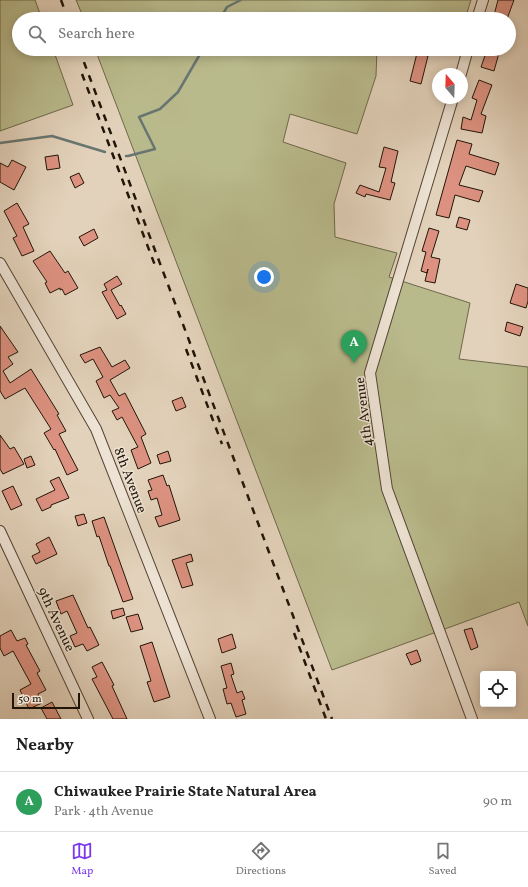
<!DOCTYPE html>
<html lang="en">
<head>
<meta charset="utf-8">
<style>
	body { margin:0; font-family:Vollkorn,serif; background:#f6f6f6; color:#222 }
	.controls { position:absolute; right:12px; bottom:12px; display:grid; overflow:hidden; border-radius:4px; box-shadow:0 2px 10px #0003 }
	.controls button { width:36px; height:36px; display:grid; place-items:center; padding:0; border:0; border-bottom:1px solid #e0e0e0; background:#fff; color:#222; font:20px sans-serif }
	.compass { position:absolute; left:432px; top:68px; width:36px; height:36px; border-radius:50%; background:#fff; box-shadow:0 2px 10px #0003; rotate:341deg }
	.scale { position:absolute; left:12px; bottom:10px; width:68px; box-sizing:border-box; padding-left:4px; border:2px solid #211508; border-top:0; font-size:11px; line-height:14px; white-space:nowrap; color:#211508; -webkit-text-stroke:3px #ede2d3; paint-order:stroke }
	.you { position:absolute; left:264px; top:277px; width:14px; height:14px; margin:-10px; border:3px solid #fff; border-radius:50%; background:#1a73e8; box-shadow:0 0 0 6px #1a73e833 }
	.badge { display:grid; place-items:center; width:26px; height:26px; border-radius:50%; background:#7c3aed; color:#fff; font-size:13px; font-weight:700 }
	.pin { position:absolute; translate:-50% -33px; filter:drop-shadow(0 1px 2px #0008) }
	.pin::after { content:''; position:absolute; top:21px; width:14px; height:12px; background:inherit; clip-path:polygon(0 0,100% 0,50% 100%) }
	.list { margin:0; padding:0; list-style:none }
	h2 { display:flex; justify-content:space-between; align-items:center; height:52px; margin:0; padding:0 16px; font-size:17px }
	h2 small { font-size:13px; font-weight:400; color:#767676 }
	.list li { display:grid; grid-template-columns:26px 1fr auto; gap:12px; align-items:center; box-sizing:border-box; height:60px; padding:0 16px; border-top:1px solid #e0e0e0 }
	.list b { display:block; font-size:15px; white-space:nowrap }
	.list p { margin:0; font-size:13px; white-space:nowrap; color:#767676 }
	.list em { font-size:13px; font-style:normal; color:#767676 }
	.icon { flex:none; width:22px; height:22px; fill:none; stroke:currentColor; stroke-width:2; stroke-linecap:round; stroke-linejoin:round }
	.map { position:relative; flex:none; width:528px; height:719px; overflow:hidden }
	.search { position:absolute; background:#fff; box-shadow:0 2px 10px #0003; left:12px; right:12px; top:12px; height:44px; display:flex; align-items:center; gap:10px; box-sizing:border-box; padding:0 14px; border-radius:22px; color:#767676; font-size:15px }
	.sheet { height:112px; background:#fff }
	nav { display:flex; justify-content:space-around; align-items:center; box-sizing:border-box; height:56px; border-top:1px solid #e0e0e0; background:#fff; font-size:11px; color:#767676 }
	nav a { display:grid; justify-items:center; gap:2px }
	nav .on { color:#7c3aed }
	.map>svg:first-child { display:block }
</style>
</head>
<body>
<div class="map">
<svg width="528" height="719" viewBox="0 0 528 719">
	<rect width="100%" height="100%" fill="#e3d2bb"/>
	<filter id="stains"><feTurbulence type="fractalNoise" baseFrequency=".005" numOctaves="4"/><feColorMatrix values="0 0 0 0 .2 0 0 0 0 .09 0 0 0 0 .02 0 0 0 .5 -.17"/></filter>
	<radialGradient id="worn" r=".72"><stop offset=".6" stop-color="#630" stop-opacity="0"/><stop offset="1" stop-color="#630" stop-opacity=".3"/></radialGradient>
	<g fill="#b9ba8c" stroke="#6d684a">
		<polygon points="0,0 35,0 42,19 19,19 19,49 53,49 73,105 0,131"/>
		<polygon points="76,0 471,0 465,19 84,19"/>
		<polygon points="95,49 377,49 376,76 357,134 290,114 283,142 346,163 334,204 335,237 397,253 389,277 470,303 459,359 528,367 528,626 519,602 332,670"/>
	</g>
	<g fill="none" stroke-linecap="round" stroke-linejoin="round">
		<g stroke="#687672" stroke-width="2.5">
			<polyline points="220,19 227,7 241,0"/>
			<polyline points="0,143 52,136 105,152"/>
			<polyline points="126,156 128,156 155,149 139,117 160,109 178,92 203,49"/>
		</g>
	</g>
	<g fill="#dd9281" stroke="#211508">
		<polygon points="498,0 514,0 507,19 493,19"/>
		<polygon points="487,50 499,53 494,71 481,67"/>
		<polygon points="417,53 428,56 421,84 410,81"/>
		<polygon points="479,80 492,85 481,114 486,116 482,133 461,129 463,117 471,120 477,100 472,98"/>
		<polygon points="457,140 472,144 469,154 499,163 495,175 466,166 459,185 483,191 479,202 455,195 449,218 436,215"/>
		<polygon points="384,147 398,151 391,182 395,183 390,200 366,194 365,197 356,193 360,185 379,192 386,168 379,167"/>
		<polygon points="58,155 60,168 47,170 45,157"/>
		<polygon points="12,160 26,167 14,190 0,182 0,163 8,167"/>
		<polygon points="79,173 84,183 75,188 70,177"/>
		<polygon points="17,203 29,224 23,227 34,251 22,256 13,238 17,236 4,211"/>
		<polygon points="459,217 470,220 467,230 456,227"/>
		<polygon points="429,228 439,231 431,257 440,259 435,283 425,281 428,269 427,273 421,271 426,252 422,251"/>
		<polygon points="94,229 98,238 84,246 79,237"/>
		<polygon points="50,251 65,273 68,271 78,288 65,295 62,289 60,290 60,288 50,293 45,283 47,282 33,261"/>
		<polygon points="117,276 122,284 111,290 120,306 121,305 126,314 117,319 102,292 107,290 104,284"/>
		<polygon points="516,284 528,288 528,301 526,308 510,303"/>
		<polygon points="507,322 523,327 520,336 505,331"/>
		<polygon points="0,326 18,352 8,357 13,364 3,371 10,383 31,369 59,414 57,415 66,431 59,434 78,470 67,475 55,449 54,450 44,433 51,429 25,388 5,399 0,391"/>
		<polygon points="100,347 112,367 125,360 130,368 110,380 119,396 125,393 146,434 141,437 151,463 138,469 131,450 138,447 122,417 117,420 112,411 119,408 110,395 104,398 96,381 103,377 93,359 85,363 80,355"/>
		<polygon points="182,397 186,407 176,411 172,401"/>
		<polygon points="0,435 10,449 14,447 24,464 3,474 0,469"/>
		<polygon points="168,451 171,461 160,464 157,455"/>
		<polygon points="31,456 35,465 27,468 24,459"/>
		<polygon points="163,475 167,486 169,485 180,520 159,527 155,517 162,515 157,498 151,500 148,491 152,490 148,480"/>
		<polygon points="59,477 69,498 51,505 51,507 42,511 36,499 55,490 50,481"/>
		<polygon points="13,486 22,505 11,510 2,491"/>
		<polygon points="84,514 87,523 78,526 75,516"/>
		<polygon points="104,517 133,599 123,602 110,566 109,566 99,536 97,537 92,521"/>
		<polygon points="49,537 57,554 36,564 32,556 40,552 36,544"/>
		<polygon points="191,554 193,561 186,563 193,585 182,588 172,560"/>
		<polygon points="73,595 88,628 90,627 99,645 87,651 83,644 75,647 70,636 77,633 67,611 61,614 56,601"/>
		<polygon points="123,608 125,615 113,619 111,611"/>
		<polygon points="138,614 143,629 131,632 126,617"/>
		<polygon points="472,628 478,647 471,650 464,630"/>
		<polygon points="11,630 17,641 25,638 28,644 26,645 40,671 37,673 46,690 38,694 42,703 29,709 20,690 31,684 13,651 4,656 0,648 0,636"/>
		<polygon points="232,634 236,648 222,653 218,639"/>
		<polygon points="152,642 170,697 154,702 147,682 151,681 140,646"/>
		<polygon points="417,650 421,661 411,665 406,654"/>
		<polygon points="102,662 114,685 112,686 127,719 113,719 92,679 97,677 92,667"/>
		<polygon points="231,663 234,674 231,675 237,693 242,691 245,699 242,700 246,714 236,717 231,703 227,704 223,689 227,688 221,666"/>
		<polygon points="52,702 61,719 47,719 41,708"/>
	</g>
	<g fill="none" stroke-linecap="round" stroke-linejoin="round">
		<defs>
			<g id="street">
				<polyline points="477,19 483,0"/>
				<polyline points="461,74 468,49"/>
				<polyline points="453,98 370,373 387,489 472,719"/>
				<polyline points="0,263 96,429 210,719"/>
				<polyline points="0,531 88,719"/>
			</g>
		</defs>
		<use href="#street" stroke="#524435" stroke-width="12"/>
		<use href="#street" stroke="#ede2d3" stroke-width="10"/>
		<g stroke="#211508" stroke-width="2.5" stroke-dasharray="7 7" stroke-linecap="butt">
			<polyline points="61,0 68,19"/>
			<polyline points="79,49 332,719"/>
			<polyline points="82,74 156,268"/>
			<polyline points="186,349 222,444"/>
			<polyline points="294,633 326,719"/>
		</g>
	</g>
	<g text-anchor="middle" stroke-width="3" stroke-linejoin="round" paint-order="stroke">
		<g font-size="14" fill="#211508" stroke="#ede2d3">
			<text transform="translate(363 412) rotate(-97)" y="5">4th Avenue</text>
			<text transform="translate(131 480) rotate(69)" y="5">8th Avenue</text>
			<text transform="translate(57 619) rotate(65)" y="5">9th Avenue</text>
		</g>
	</g>
	<rect width="100%" height="100%" filter="url(#stains)"/>
	<rect width="100%" height="100%" fill="url(#worn)"/>
</svg>
<div class="controls">
<button><svg class="icon" aria-label="locate" viewBox="0 0 24 24"><circle cx="12" cy="12" r="6"/><path d="M12 2v4M12 18v4M2 12h4M18 12h4"/></svg></button>
</div>
<svg class="compass" viewBox="-18 -18 36 36"><path d="M0-13l5 13h-10z" fill="#e53935"/><path d="M0 13l5-13h-10z" fill="#767676"/></svg>
<div class="scale">50 m</div>
<div class="you"></div>
<div class="pin badge" style="left:354px;top:363px;background:#2e9e5b">A</div>
<div class="search"><svg class="icon" aria-label="search" viewBox="0 0 24 24"><circle cx="10" cy="10" r="6"/><path d="M15 15l6 6"/></svg>Search here</div>
</div>
<section class="sheet">
<h2>Nearby<small></small></h2>
<ul class="list">
<li><span class="badge" style="background:#2e9e5b">A</span><div><b>Chiwaukee Prairie State Natural Area</b><p>Park · 4th Avenue</p></div><em>90 m</em></li>
</ul>
</section>
<nav>
<a class="on"><svg class="icon" aria-label="map" viewBox="0 0 24 24"><path d="M3 6l6-2 6 2 6-2v14l-6 2-6-2-6 2zM9 4v14M15 6v14"/></svg>Map</a>
<a><svg class="icon" aria-label="directions" viewBox="0 0 24 24"><path d="M12 3l9 9-9 9-9-9zM9 14v-3h6M13 9l2 2-2 2"/></svg>Directions</a>
<a><svg class="icon" aria-label="saved" viewBox="0 0 24 24"><path d="M7 4h10v16l-5-4-5 4z"/></svg>Saved</a>
</nav>
</body>
</html>
